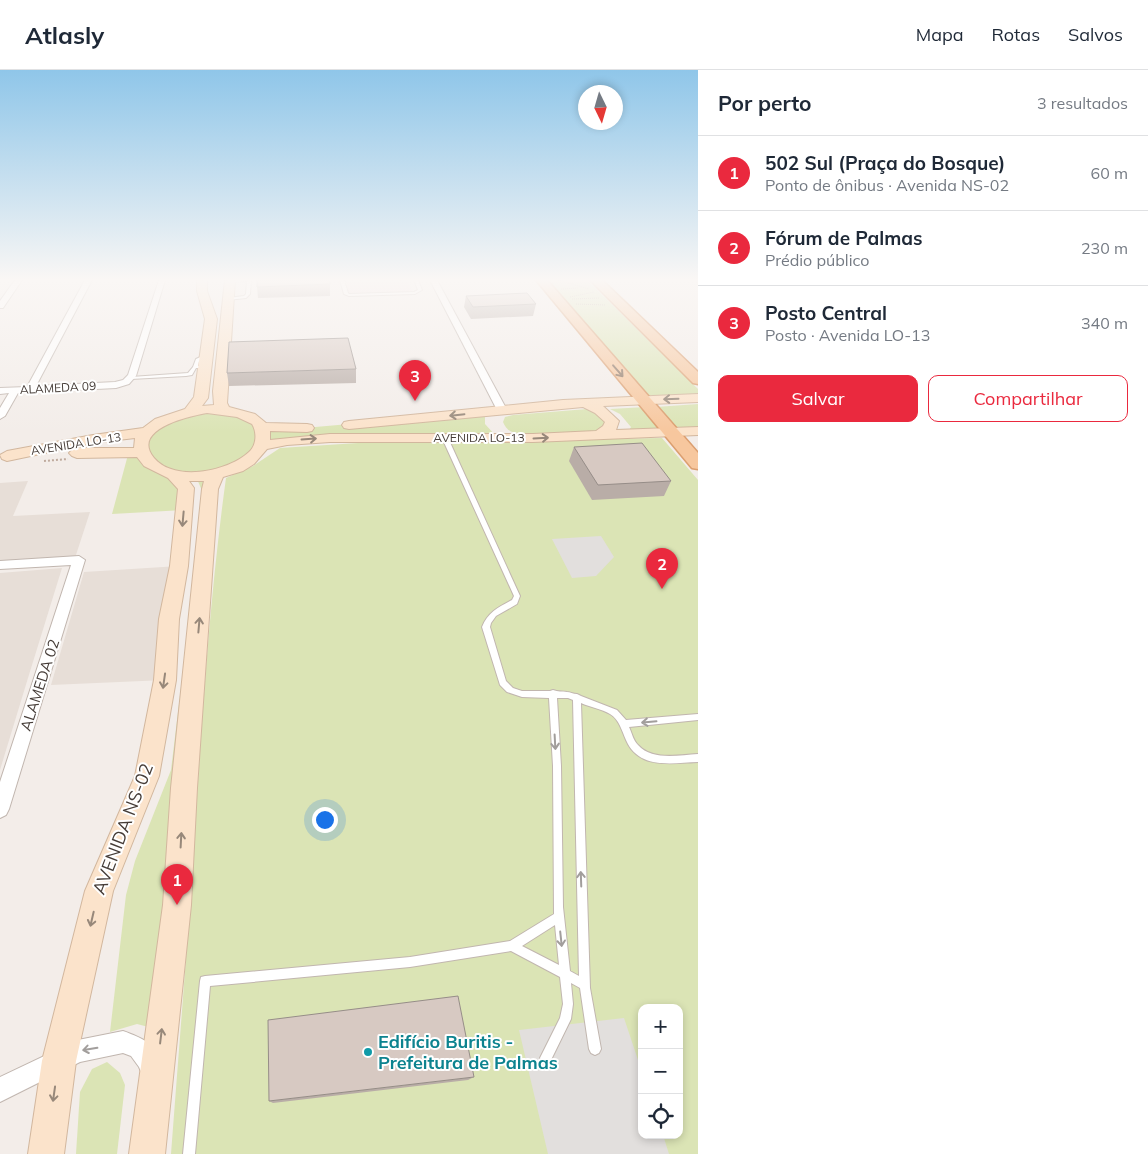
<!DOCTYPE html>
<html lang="pt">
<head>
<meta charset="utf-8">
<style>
	body { margin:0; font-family:Mulish,sans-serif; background:#f2f2f3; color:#1f2937 }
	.controls { position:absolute; right:15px; bottom:15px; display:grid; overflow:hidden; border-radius:10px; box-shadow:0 2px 8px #0003 }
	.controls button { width:45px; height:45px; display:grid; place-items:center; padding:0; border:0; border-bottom:1px solid #e0e1e3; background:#fff; color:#1f2937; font:25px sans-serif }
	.compass { position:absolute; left:578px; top:15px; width:45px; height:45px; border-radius:50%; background:#fff; box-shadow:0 2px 8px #0003; rotate:175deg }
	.you { position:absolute; left:324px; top:749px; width:18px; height:18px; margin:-12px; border:4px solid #fff; border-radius:50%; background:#1a73e8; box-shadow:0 0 0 8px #1a73e833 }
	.badge { display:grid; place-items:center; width:32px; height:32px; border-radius:50%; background:#ea293e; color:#fff; font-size:16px; font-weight:700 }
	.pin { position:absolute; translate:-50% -41px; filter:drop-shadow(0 1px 2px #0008) }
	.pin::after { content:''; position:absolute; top:26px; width:18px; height:15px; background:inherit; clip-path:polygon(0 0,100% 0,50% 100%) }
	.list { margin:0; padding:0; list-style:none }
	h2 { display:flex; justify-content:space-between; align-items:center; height:65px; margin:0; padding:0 20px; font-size:21px }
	h2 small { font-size:16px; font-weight:400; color:#747a83 }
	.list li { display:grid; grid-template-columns:32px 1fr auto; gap:15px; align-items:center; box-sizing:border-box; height:75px; padding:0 20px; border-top:1px solid #e0e1e3 }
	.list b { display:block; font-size:19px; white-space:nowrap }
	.list p { margin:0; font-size:16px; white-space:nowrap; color:#747a83 }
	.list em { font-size:16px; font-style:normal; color:#747a83 }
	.actions { display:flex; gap:10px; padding:15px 20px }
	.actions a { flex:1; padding:11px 0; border:1px solid #ea293e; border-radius:10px; text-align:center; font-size:18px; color:#ea293e }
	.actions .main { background:#ea293e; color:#fff }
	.icon { flex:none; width:28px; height:28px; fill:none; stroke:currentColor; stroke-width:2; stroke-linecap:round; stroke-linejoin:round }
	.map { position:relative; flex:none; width:698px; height:1084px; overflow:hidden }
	header { display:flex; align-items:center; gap:30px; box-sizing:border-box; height:70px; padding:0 25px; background:#fff; border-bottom:1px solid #e0e1e3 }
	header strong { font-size:24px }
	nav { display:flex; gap:28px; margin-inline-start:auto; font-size:18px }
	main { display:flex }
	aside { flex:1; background:#fff }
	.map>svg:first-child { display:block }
</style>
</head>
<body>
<header>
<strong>Atlasly</strong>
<nav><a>Mapa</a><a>Rotas</a><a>Salvos</a></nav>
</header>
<main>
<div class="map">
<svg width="698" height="1084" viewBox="0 0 698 1084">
	<rect width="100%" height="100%" fill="#f3ede9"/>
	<g fill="#e7ded7">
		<polygon points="28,411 13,446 90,442 74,491 0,495 0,413"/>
		<polygon points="179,496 165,610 51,615 84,502"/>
		<polygon points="62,498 28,608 0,700 0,503"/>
	</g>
	<polygon fill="#f3dde0" points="346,210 408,210 413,223 349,225"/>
	<g fill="#dbe4b5" fill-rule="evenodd">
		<polygon points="547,210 587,210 698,319 698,325 648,327"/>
		<polygon points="698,334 698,358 678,359 656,337"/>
		<polygon points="646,337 665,360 628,362 631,357 620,344 610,339"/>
		<path d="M587,339L600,341L616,352L617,357L604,363L523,364C513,363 507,362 503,352L505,347L513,345Z"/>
		<polygon points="224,340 261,357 304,358 485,342 485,354 495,365 351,366 261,376 218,403 176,406 184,440 112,444 129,381 141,382 158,353"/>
		<path d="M662,368L698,410V1084H171C178,990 186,895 192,800C201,669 208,538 226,408L253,396L280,378L358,373ZM642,938H679V1065H642Z"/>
		<polygon points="220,408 212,428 156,959 137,954 110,962 126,825 135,791 171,700 201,451 203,423 197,409"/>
		<polygon points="107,992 120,1003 125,1015 117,1084 76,1084 80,1022 92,999"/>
	</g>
	<g fill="#e2dfdd">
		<polygon points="601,466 614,487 596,506 572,508 552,469"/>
		<polygon points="624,948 642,1002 642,1065 663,1065 669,1084 548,1084 519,960"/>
	</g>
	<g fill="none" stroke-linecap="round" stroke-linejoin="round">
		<defs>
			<g id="lane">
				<polygon points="229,210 251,210 250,224 246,228 227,230 226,229 228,228 244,226 246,224 247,211 230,212"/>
				<polygon points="340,210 344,210 348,223 349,224 414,222 418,220 414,210 418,210 422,220 415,224 349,226 344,224"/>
				<polygon points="205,285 208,286 199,291 198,296 205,296 207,297 205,298 196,298 192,305 186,306 131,309 129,308 131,307 188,303 193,297 196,289"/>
				<path d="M445,366L448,368L520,526L517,534L496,546L491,553L490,557L506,611L513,618L522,621H550L553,620C558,622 562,621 567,622C570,622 573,624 577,624L581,626L617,640L626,650L698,644V650L629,657C632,663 633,670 638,675C652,691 679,685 698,684V692C672,693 639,700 626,670C622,661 619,649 610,644C602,639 590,637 581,633L590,918L601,979L599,983L595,985L591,983L589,979L580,918L571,913L573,934L571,949L550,992L546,994L542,992L540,988L560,948L563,934L560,907L511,881L410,897L210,916L195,1084H183L200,911L201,907L205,906L410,887L510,871L554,844L553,696L549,628L522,627L507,622L500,615L482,557C488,542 499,537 512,530L514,526L442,368ZM557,628H568L573,630L579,906L570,901L563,837L561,696ZM555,855L559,895L522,876Z"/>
			</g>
			<g id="street">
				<polygon points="15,210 22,210 3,238 0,238 0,231"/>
				<polygon points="85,210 92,210 36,316 115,312 123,310 128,305 159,210 165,210 136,306 129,314 116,318 18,323 5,346 0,349 0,338 9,323 0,324 0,318 27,317"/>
				<polygon points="430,210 437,210 507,340 505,342 502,343 497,340"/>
				<polygon points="79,486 85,490 9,739 6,745 0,748 0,712 71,495 0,499 0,491"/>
				<path d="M123,961C143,968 170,980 159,1006L151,1010L143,1006L139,997L131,986L123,983L80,992L0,1032V1007L78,970Z"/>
			</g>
			<path id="secondary" d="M197,210H207V221L217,249L208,328L202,336L214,335L213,321L225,210H235L227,333L229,337L255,344L266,353L307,354L312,355L314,358L312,361L307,362L270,361V370L330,364H533L596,361L603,356L605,352L595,343L583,337L349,359L344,358L342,355L344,352L349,351L563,330L698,324V332L603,336L619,351L616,360L698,357V365L533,372H330L287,375L267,379L254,394L243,401L223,407L218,419L197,718L191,835L165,1084H129L163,835L171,718L202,419L204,411H189L194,418L188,496L179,549L176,610L159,706L113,821L76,991L64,1084H28L42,991L85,821L135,706L154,610L159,549L170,496L178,419L168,408L144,396L137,387L77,388L72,386L69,383L72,380L77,378H134L135,368L93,373L7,391L2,389L0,385L7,381L93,365L143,358L155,349L185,339L194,327L205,249L197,221ZM207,343L237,347L252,354C257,362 257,375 249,382C229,401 175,413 154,388C130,359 190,346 207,343Z"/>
			<g id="primary">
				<polygon points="536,210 547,210 698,383 698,399 692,398"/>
				<polygon points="590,210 602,210 698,302 698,314 693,313"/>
			</g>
		</defs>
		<use href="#lane" stroke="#c1b6af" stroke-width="2"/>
		<use href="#street" stroke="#c1b6af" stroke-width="2"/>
		<use href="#secondary" stroke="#d2b79e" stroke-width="2"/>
		<use href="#primary" stroke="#db9e6f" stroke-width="3"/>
		<g stroke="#bfab9e" stroke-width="1" stroke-dasharray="1 1" stroke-linecap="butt">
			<polyline points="558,210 589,219"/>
			<polyline points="561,219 578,218"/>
			<polyline points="570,227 594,222"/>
			<polyline points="572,229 599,228"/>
			<polyline points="576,234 606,235"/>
		</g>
		<polyline stroke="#bfab9e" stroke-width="2" stroke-dasharray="2 2" stroke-linecap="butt" points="44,391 68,389"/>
		<use href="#lane" fill="#fff" fill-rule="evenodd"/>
		<use href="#street" fill="#fff" fill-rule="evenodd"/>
		<use href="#secondary" fill="#fbe3cb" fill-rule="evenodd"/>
		<use href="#primary" fill="#f7c79e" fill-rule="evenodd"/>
	</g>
	<g fill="#b9ada7">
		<polygon points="330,214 330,226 258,228 257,217"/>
		<polygon points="466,226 536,234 533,246 471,249 464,237"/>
		<polygon points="356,299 356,313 229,316 227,303"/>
		<polygon points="574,377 671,411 664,426 592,430 569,391"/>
		<polygon points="474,1007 468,1010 273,1033 269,1031"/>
	</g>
	<g fill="#d7c9c2" stroke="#968d88">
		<polygon points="257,210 329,210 330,214 257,217"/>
		<polygon points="527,223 536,234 473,237 466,226"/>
		<polygon points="348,268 356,299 227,303 229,272"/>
		<polygon points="642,373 671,411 598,415 574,377"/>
		<polygon points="458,926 474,1007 269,1031 268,950"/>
	</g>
	<defs><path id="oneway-shaft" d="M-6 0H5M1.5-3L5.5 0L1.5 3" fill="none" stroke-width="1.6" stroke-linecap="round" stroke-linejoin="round" transform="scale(1.25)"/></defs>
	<use stroke="#8d7461" href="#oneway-shaft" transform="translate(618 301) rotate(49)"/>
	<g stroke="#97887a">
		<use href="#oneway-shaft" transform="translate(671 329) rotate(178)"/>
		<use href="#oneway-shaft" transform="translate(457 345) rotate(174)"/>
		<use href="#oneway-shaft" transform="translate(541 368) rotate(-3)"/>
		<use href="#oneway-shaft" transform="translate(309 369) rotate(-4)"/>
		<use href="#oneway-shaft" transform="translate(183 449) rotate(95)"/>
		<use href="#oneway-shaft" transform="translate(199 555) rotate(-85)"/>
		<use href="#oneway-shaft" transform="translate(164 611) rotate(98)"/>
		<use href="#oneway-shaft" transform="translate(181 770) rotate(-87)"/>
		<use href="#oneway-shaft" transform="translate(92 849) rotate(103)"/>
		<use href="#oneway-shaft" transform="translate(161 966) rotate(-83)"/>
		<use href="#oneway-shaft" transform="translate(54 1024) rotate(98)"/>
	</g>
	<g stroke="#a29e9c">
		<use href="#oneway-shaft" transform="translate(649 652) rotate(175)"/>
		<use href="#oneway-shaft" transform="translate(555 672) rotate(87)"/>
		<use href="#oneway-shaft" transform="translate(581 809) rotate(-92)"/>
		<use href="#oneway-shaft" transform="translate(561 869) rotate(84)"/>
		<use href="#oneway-shaft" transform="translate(90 979) rotate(171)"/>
	</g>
	<linearGradient id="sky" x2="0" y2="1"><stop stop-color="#8fc6e9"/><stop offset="0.58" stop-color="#faf7f5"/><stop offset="1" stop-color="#faf7f5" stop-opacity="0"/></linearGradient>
	<rect width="698" height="362" fill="url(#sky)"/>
	<circle fill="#0f9aa8" stroke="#fff" stroke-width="2" cx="368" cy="982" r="5"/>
	<g text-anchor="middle" stroke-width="4" stroke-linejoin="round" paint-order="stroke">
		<g font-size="12" fill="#463d38" stroke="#fff">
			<text transform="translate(58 318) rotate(-3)" y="4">ALAMEDA 09</text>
			<text x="479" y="372">AVENIDA LO-13</text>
			<text transform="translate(76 374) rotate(-9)" y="4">AVENIDA LO-13</text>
		</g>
		<g font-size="15" fill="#463d38" stroke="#fff">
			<text transform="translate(40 615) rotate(-72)" y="5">ALAMEDA 02</text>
		</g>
		<g font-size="18" fill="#463d38" stroke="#fff">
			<text transform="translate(123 759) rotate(-69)" y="6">AVENIDA NS-02</text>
		</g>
		<g font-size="18" font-weight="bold" fill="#0d838f" stroke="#fff" text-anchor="start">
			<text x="378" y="978">Edifício Buritis -<tspan x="378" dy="21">Prefeitura de Palmas</tspan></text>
		</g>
	</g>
</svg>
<div class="controls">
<button>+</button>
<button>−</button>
<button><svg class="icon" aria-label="locate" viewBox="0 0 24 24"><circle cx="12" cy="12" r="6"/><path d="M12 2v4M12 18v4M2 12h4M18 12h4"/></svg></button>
</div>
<svg class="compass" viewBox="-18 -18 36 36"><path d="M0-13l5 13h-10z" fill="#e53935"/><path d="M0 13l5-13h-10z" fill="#747a83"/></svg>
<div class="you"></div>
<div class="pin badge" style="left:177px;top:835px">1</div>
<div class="pin badge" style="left:662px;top:519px">2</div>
<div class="pin badge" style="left:415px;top:331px">3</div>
</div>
<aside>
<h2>Por perto<small>3 resultados</small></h2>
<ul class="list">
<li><span class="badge">1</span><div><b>502 Sul (Praça do Bosque)</b><p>Ponto de ônibus · Avenida NS-02</p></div><em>60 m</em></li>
<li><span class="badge">2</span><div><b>Fórum de Palmas</b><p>Prédio público</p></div><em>230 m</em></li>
<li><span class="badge">3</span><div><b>Posto Central</b><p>Posto · Avenida LO-13</p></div><em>340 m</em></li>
</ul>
<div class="actions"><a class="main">Salvar</a><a>Compartilhar</a></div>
</aside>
</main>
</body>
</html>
